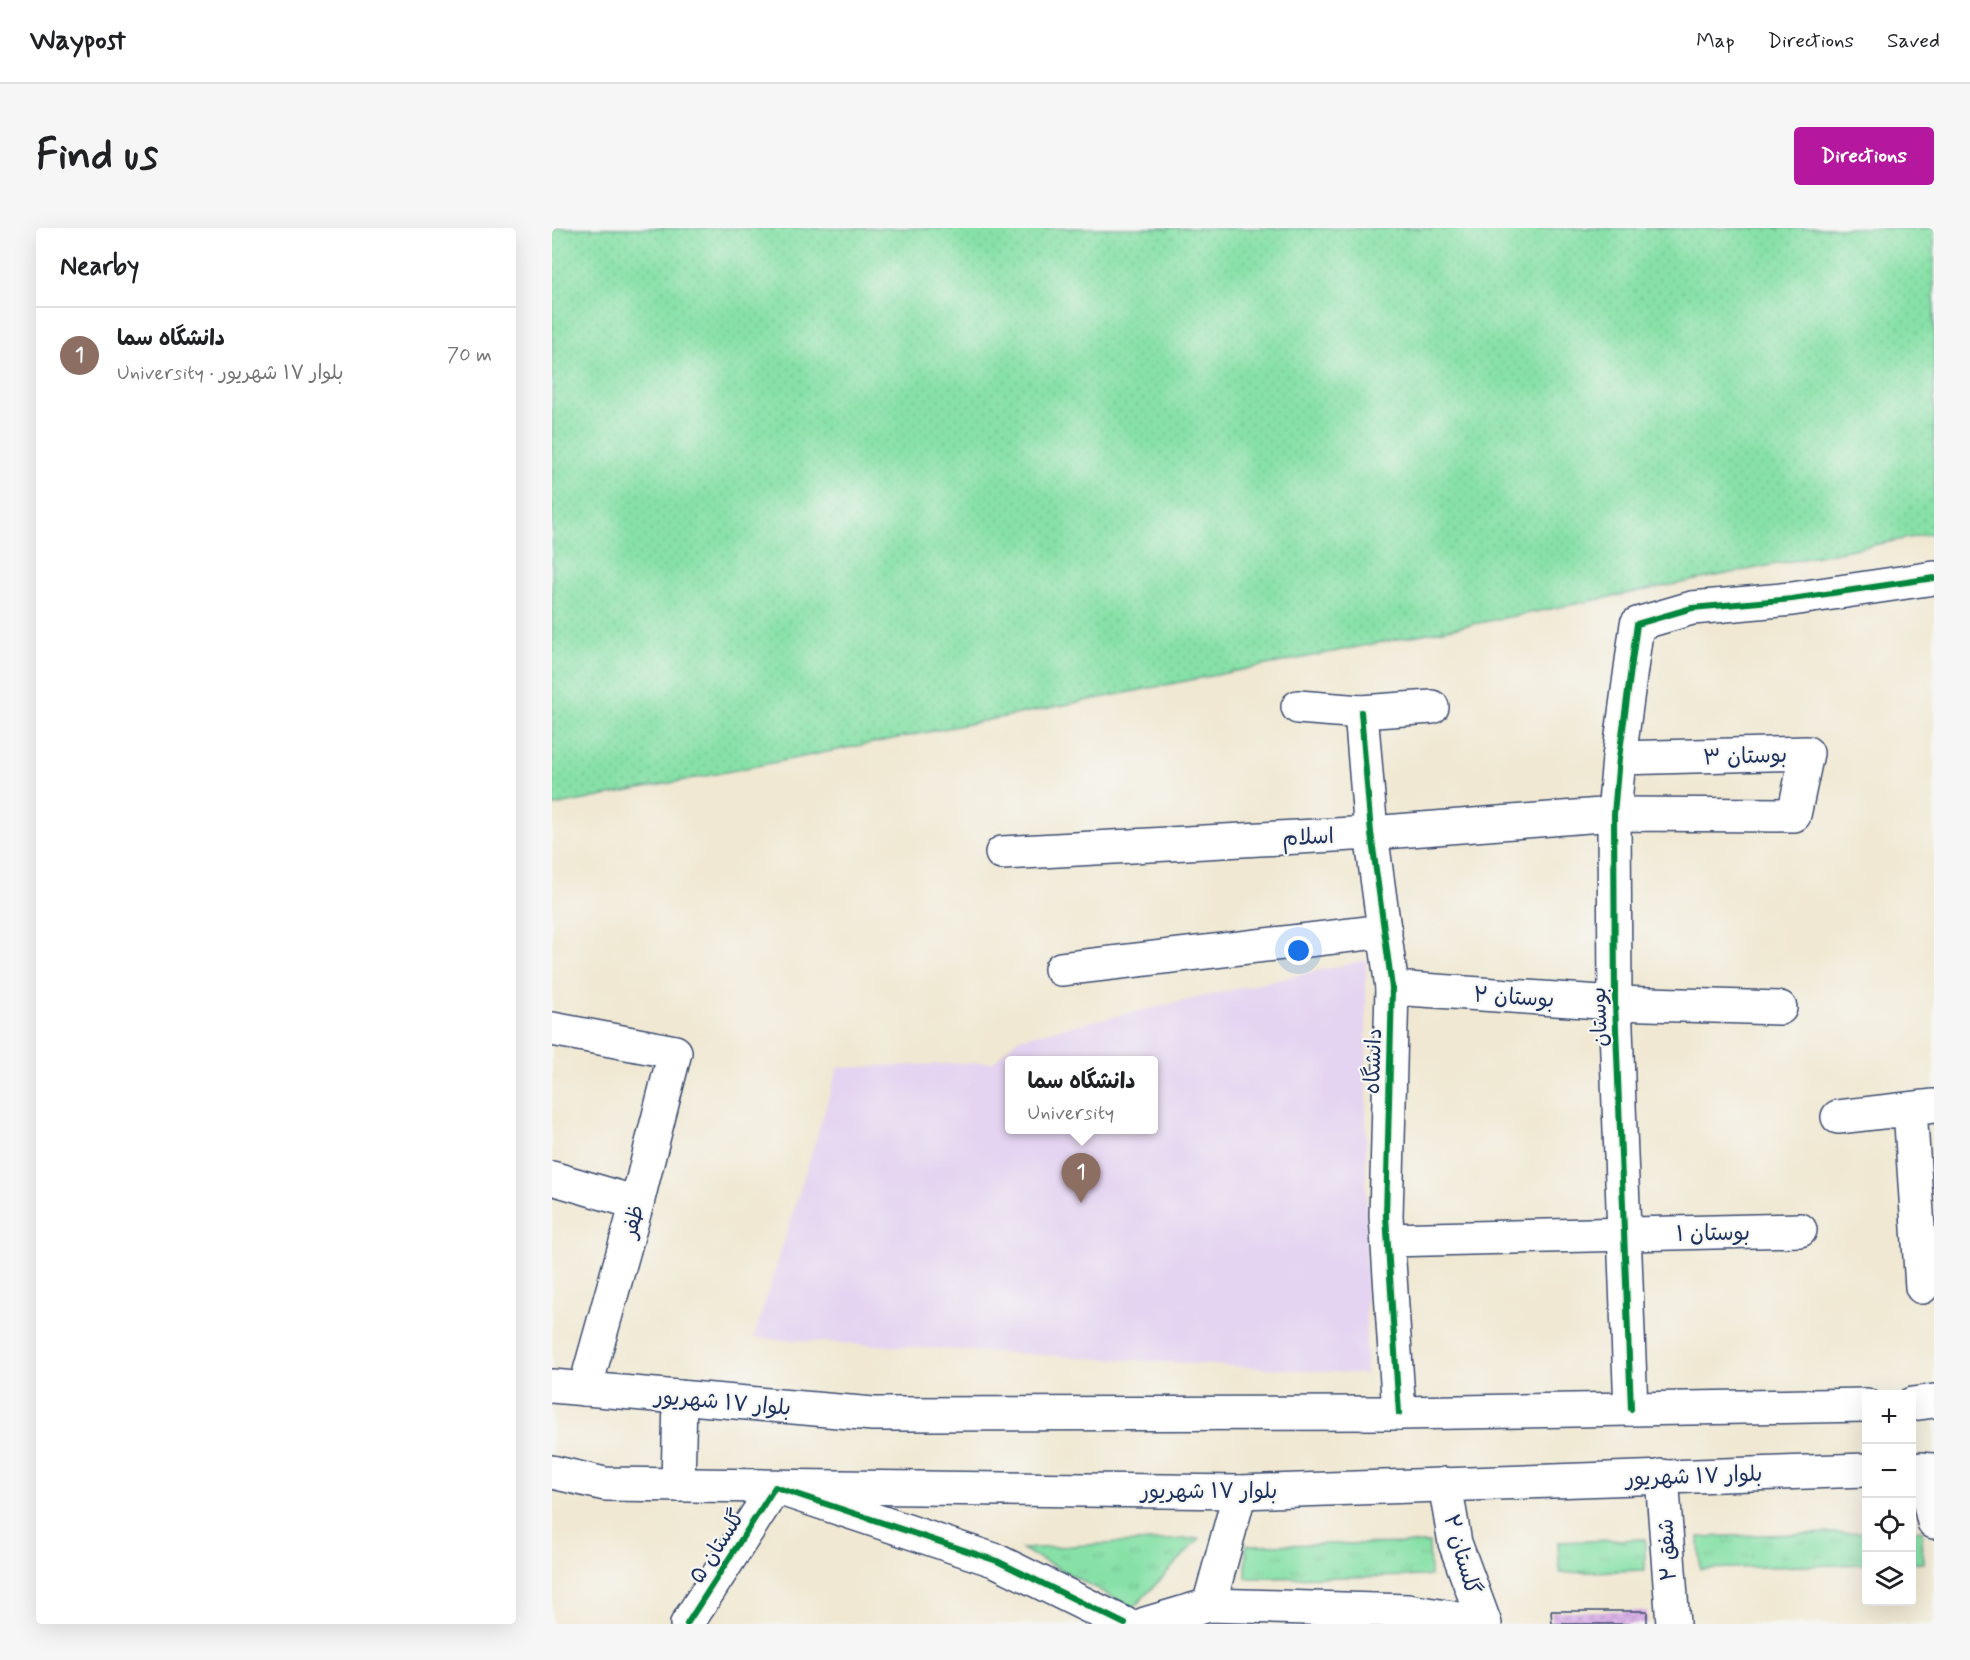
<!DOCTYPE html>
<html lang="en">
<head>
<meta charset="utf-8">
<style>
	body { margin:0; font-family:Mynerve,"Playpen Sans Arabic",sans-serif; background:#f6f6f6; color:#202124 }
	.controls { position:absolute; right:18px; bottom:18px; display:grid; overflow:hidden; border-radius:6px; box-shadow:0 6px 24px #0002 }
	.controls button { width:54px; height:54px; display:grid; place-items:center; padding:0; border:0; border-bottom:2px solid #e0e0e0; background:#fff; color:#202124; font:30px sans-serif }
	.you { position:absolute; left:747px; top:723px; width:21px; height:21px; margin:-15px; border:4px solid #fff; border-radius:50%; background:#1a73e8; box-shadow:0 0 0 9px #1a73e833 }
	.badge { display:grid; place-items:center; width:39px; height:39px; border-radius:50%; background:#b5179e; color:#fff; font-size:20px; font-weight:700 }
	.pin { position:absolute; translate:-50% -50px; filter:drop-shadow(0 2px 3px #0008) }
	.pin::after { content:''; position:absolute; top:32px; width:21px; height:18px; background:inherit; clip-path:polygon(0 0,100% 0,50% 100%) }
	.popup { position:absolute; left:453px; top:828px; width:153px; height:78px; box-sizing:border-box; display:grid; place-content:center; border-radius:6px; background:#fff; filter:drop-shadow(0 2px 4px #0005); font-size:20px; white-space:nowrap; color:#757577 }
	.popup b { font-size:22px; color:#202124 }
	.popup::after { content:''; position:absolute; left:50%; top:100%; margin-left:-12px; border:12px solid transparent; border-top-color:#fff }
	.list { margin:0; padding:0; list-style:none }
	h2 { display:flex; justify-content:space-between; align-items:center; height:78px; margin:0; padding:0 24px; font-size:26px }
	h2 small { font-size:20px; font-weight:400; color:#757577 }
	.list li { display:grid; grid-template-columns:39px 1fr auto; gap:18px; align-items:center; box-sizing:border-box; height:96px; padding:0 24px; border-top:2px solid #e0e0e0 }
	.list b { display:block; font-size:22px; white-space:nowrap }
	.list p { margin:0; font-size:20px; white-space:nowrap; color:#757577 }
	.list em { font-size:20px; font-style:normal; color:#757577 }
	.icon { flex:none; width:33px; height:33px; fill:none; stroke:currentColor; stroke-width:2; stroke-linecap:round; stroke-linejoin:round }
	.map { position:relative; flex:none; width:1382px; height:1396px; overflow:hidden; border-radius:6px }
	header { display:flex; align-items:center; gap:36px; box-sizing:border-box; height:84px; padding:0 30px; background:#fff; border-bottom:2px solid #e0e0e0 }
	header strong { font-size:28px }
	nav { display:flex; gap:33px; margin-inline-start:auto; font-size:21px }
	.intro { display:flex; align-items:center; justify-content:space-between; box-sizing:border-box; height:144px; padding:0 36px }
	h1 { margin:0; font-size:42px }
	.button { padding:15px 27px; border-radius:6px; background:#b5179e; color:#fff; font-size:21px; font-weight:700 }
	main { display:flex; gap:36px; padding:0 36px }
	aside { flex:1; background:#fff; border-radius:6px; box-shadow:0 6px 24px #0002 }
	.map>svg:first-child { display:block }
</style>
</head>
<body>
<header>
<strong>Waypost</strong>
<nav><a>Map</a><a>Directions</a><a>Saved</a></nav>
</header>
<div class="intro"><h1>Find us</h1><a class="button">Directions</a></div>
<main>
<aside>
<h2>Nearby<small></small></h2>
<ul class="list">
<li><span class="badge" style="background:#8d6e63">1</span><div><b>دانشگاه سما</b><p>University · بلوار ١٧ شهریور</p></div><em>70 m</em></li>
</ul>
</aside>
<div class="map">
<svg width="1382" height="1396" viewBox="0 0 1382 1396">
	<defs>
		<pattern id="grass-tufts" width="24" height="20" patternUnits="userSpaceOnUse" patternTransform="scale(1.5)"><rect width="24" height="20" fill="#87e1a7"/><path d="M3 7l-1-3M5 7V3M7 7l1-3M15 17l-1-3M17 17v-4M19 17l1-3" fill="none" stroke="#74c192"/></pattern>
		<pattern id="garden-dots" width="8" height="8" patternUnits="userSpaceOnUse" patternTransform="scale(1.5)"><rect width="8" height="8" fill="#87e1a7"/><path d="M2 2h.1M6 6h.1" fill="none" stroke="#74c192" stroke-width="1.8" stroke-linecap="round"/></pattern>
		<pattern id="building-cross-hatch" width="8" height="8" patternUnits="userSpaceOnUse" patternTransform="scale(1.5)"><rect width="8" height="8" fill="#daaee8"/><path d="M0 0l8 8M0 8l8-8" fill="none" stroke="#ba96c9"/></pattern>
	</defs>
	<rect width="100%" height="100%" fill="#f6f6f2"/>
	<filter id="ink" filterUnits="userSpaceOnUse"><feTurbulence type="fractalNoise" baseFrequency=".0167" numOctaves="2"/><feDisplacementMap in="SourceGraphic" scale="12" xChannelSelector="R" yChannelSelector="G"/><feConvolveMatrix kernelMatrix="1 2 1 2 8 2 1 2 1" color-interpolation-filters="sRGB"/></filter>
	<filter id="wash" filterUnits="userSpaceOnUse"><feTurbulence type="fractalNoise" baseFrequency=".008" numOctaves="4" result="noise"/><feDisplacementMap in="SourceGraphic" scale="24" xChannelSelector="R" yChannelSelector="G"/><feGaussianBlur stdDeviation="1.35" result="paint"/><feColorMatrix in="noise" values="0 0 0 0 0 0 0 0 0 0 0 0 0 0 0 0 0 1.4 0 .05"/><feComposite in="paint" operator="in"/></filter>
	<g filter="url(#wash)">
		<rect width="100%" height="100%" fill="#f0e8d2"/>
		<path fill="#e4d3f1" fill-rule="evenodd" d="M814,732V1146L202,1110L286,840L441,834L467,810ZM457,832H601V902H457Z"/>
		<g fill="url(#grass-tufts)" stroke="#518882" stroke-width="1.5">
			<polygon points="1370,1302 1371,1335 1360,1335 1360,1303"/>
			<polygon points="1314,1304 1314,1336 1148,1341 1147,1309"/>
			<polygon points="648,1310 581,1380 470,1321"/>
			<polygon points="1093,1311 1093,1342 1008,1345 1006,1314"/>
			<polygon points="877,1315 878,1348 694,1350 694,1317"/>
		</g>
		<polygon fill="url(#garden-dots)" stroke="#518882" stroke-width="1.5" points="0,0 1382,0 1382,305 2,578 0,578"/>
		<g id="blocks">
			<polygon fill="url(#building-cross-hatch)" points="999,1383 1095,1383 1095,1396 1000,1396"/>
		</g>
	</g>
	<g filter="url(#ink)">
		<use href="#blocks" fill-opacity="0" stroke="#3b4b6f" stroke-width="1.5"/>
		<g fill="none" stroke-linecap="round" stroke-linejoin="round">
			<defs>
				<g id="minor">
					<polyline points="746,479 809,484 880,479"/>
					<polyline points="809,484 819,605 840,760 834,988 847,1185"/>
					<polyline points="450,625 819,605 1062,586 1242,587 1255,525 1067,530"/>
					<polyline points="509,741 833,703"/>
					<polyline points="840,760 1063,775 1228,780"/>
					<polyline points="0,801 123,824 85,975 33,1161"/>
					<polyline points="1358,881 1370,1059"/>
					<polyline points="1286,889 1382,878"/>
					<polyline points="0,950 85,975"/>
					<polyline points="836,1012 1248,1002"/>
					<polyline points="1079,1181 1063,775 1062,586 1067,530 1085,396 1140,380 1240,371 1382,350"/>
					<polyline points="1370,1241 1382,1294"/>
					<polyline points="1110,1248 1121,1396"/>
					<polyline points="893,1256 903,1315 933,1396"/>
					<polyline points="657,1377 688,1264"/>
					<polyline points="135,1396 223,1259 445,1333 573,1396"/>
					<polyline points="593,1396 657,1377 856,1383 932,1395 930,1396"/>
				</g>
				<g id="major">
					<polyline points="0,1158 321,1186 847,1185 1314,1177"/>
					<polyline points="1360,1176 1382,1173"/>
					<polyline points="1360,1241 1382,1242"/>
					<polyline points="0,1244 53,1256 688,1264 1314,1242"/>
					<polyline points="126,1257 128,1169"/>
				</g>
			</defs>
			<use href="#minor" stroke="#3b4b6f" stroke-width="36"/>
			<use href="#major" stroke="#3b4b6f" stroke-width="36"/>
			<use href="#minor" stroke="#fff" stroke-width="33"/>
			<use href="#major" stroke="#fff" stroke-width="33"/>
			<defs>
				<g id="cycleway">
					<polyline points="809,484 819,605 840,760 834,988 847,1185"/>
					<polyline points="1079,1181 1063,775 1062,586 1067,530 1085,396 1140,380 1240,371 1382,350"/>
					<polyline points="135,1396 223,1259 445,1333 573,1396"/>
				</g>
			</defs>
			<use href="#cycleway" stroke="#f6f6f2" stroke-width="10"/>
			<use href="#cycleway" stroke="#00873e" stroke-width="6"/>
		</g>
	</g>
	<g text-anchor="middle" stroke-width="4.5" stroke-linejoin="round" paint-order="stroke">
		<g font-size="22" fill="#1b2f5e" stroke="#f6f6f2">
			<text transform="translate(1193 527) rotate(-2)" y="8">بوستان ۳</text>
			<text transform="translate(756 608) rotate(-3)" y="8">اسلام</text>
			<text transform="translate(962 768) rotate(4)" y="8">بوستان ۲</text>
			<text transform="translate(1046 789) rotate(-92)" y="8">بوستان</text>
			<text transform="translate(820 833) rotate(-88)" y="8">دانشگاه</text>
			<text transform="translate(80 993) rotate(-75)" y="8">ظفر</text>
			<text transform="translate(1161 1004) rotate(-1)" y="8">بوستان ۱</text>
			<text transform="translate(171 1173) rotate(5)" y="8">بلوار ١٧ شهریور</text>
			<text transform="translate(1142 1247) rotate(-2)" y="8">بلوار ١٧ شهریور</text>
			<text x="657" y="1270">بلوار ١٧ شهریور</text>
			<text transform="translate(164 1318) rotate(-57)" y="8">گلستان ۵</text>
			<text transform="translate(1114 1322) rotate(-93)" y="8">شفق ۲</text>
			<text transform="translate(911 1326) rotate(74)" y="8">گلستان ۲</text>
		</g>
	</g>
</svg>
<div class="controls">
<button>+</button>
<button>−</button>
<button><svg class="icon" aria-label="locate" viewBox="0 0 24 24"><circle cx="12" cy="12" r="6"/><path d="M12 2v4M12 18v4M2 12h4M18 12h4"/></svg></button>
<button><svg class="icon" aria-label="layers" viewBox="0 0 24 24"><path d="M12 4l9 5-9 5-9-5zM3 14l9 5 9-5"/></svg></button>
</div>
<div class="you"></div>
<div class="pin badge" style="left:529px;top:975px;background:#8d6e63">1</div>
<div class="popup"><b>دانشگاه سما</b>University</div>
</div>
</main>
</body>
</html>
